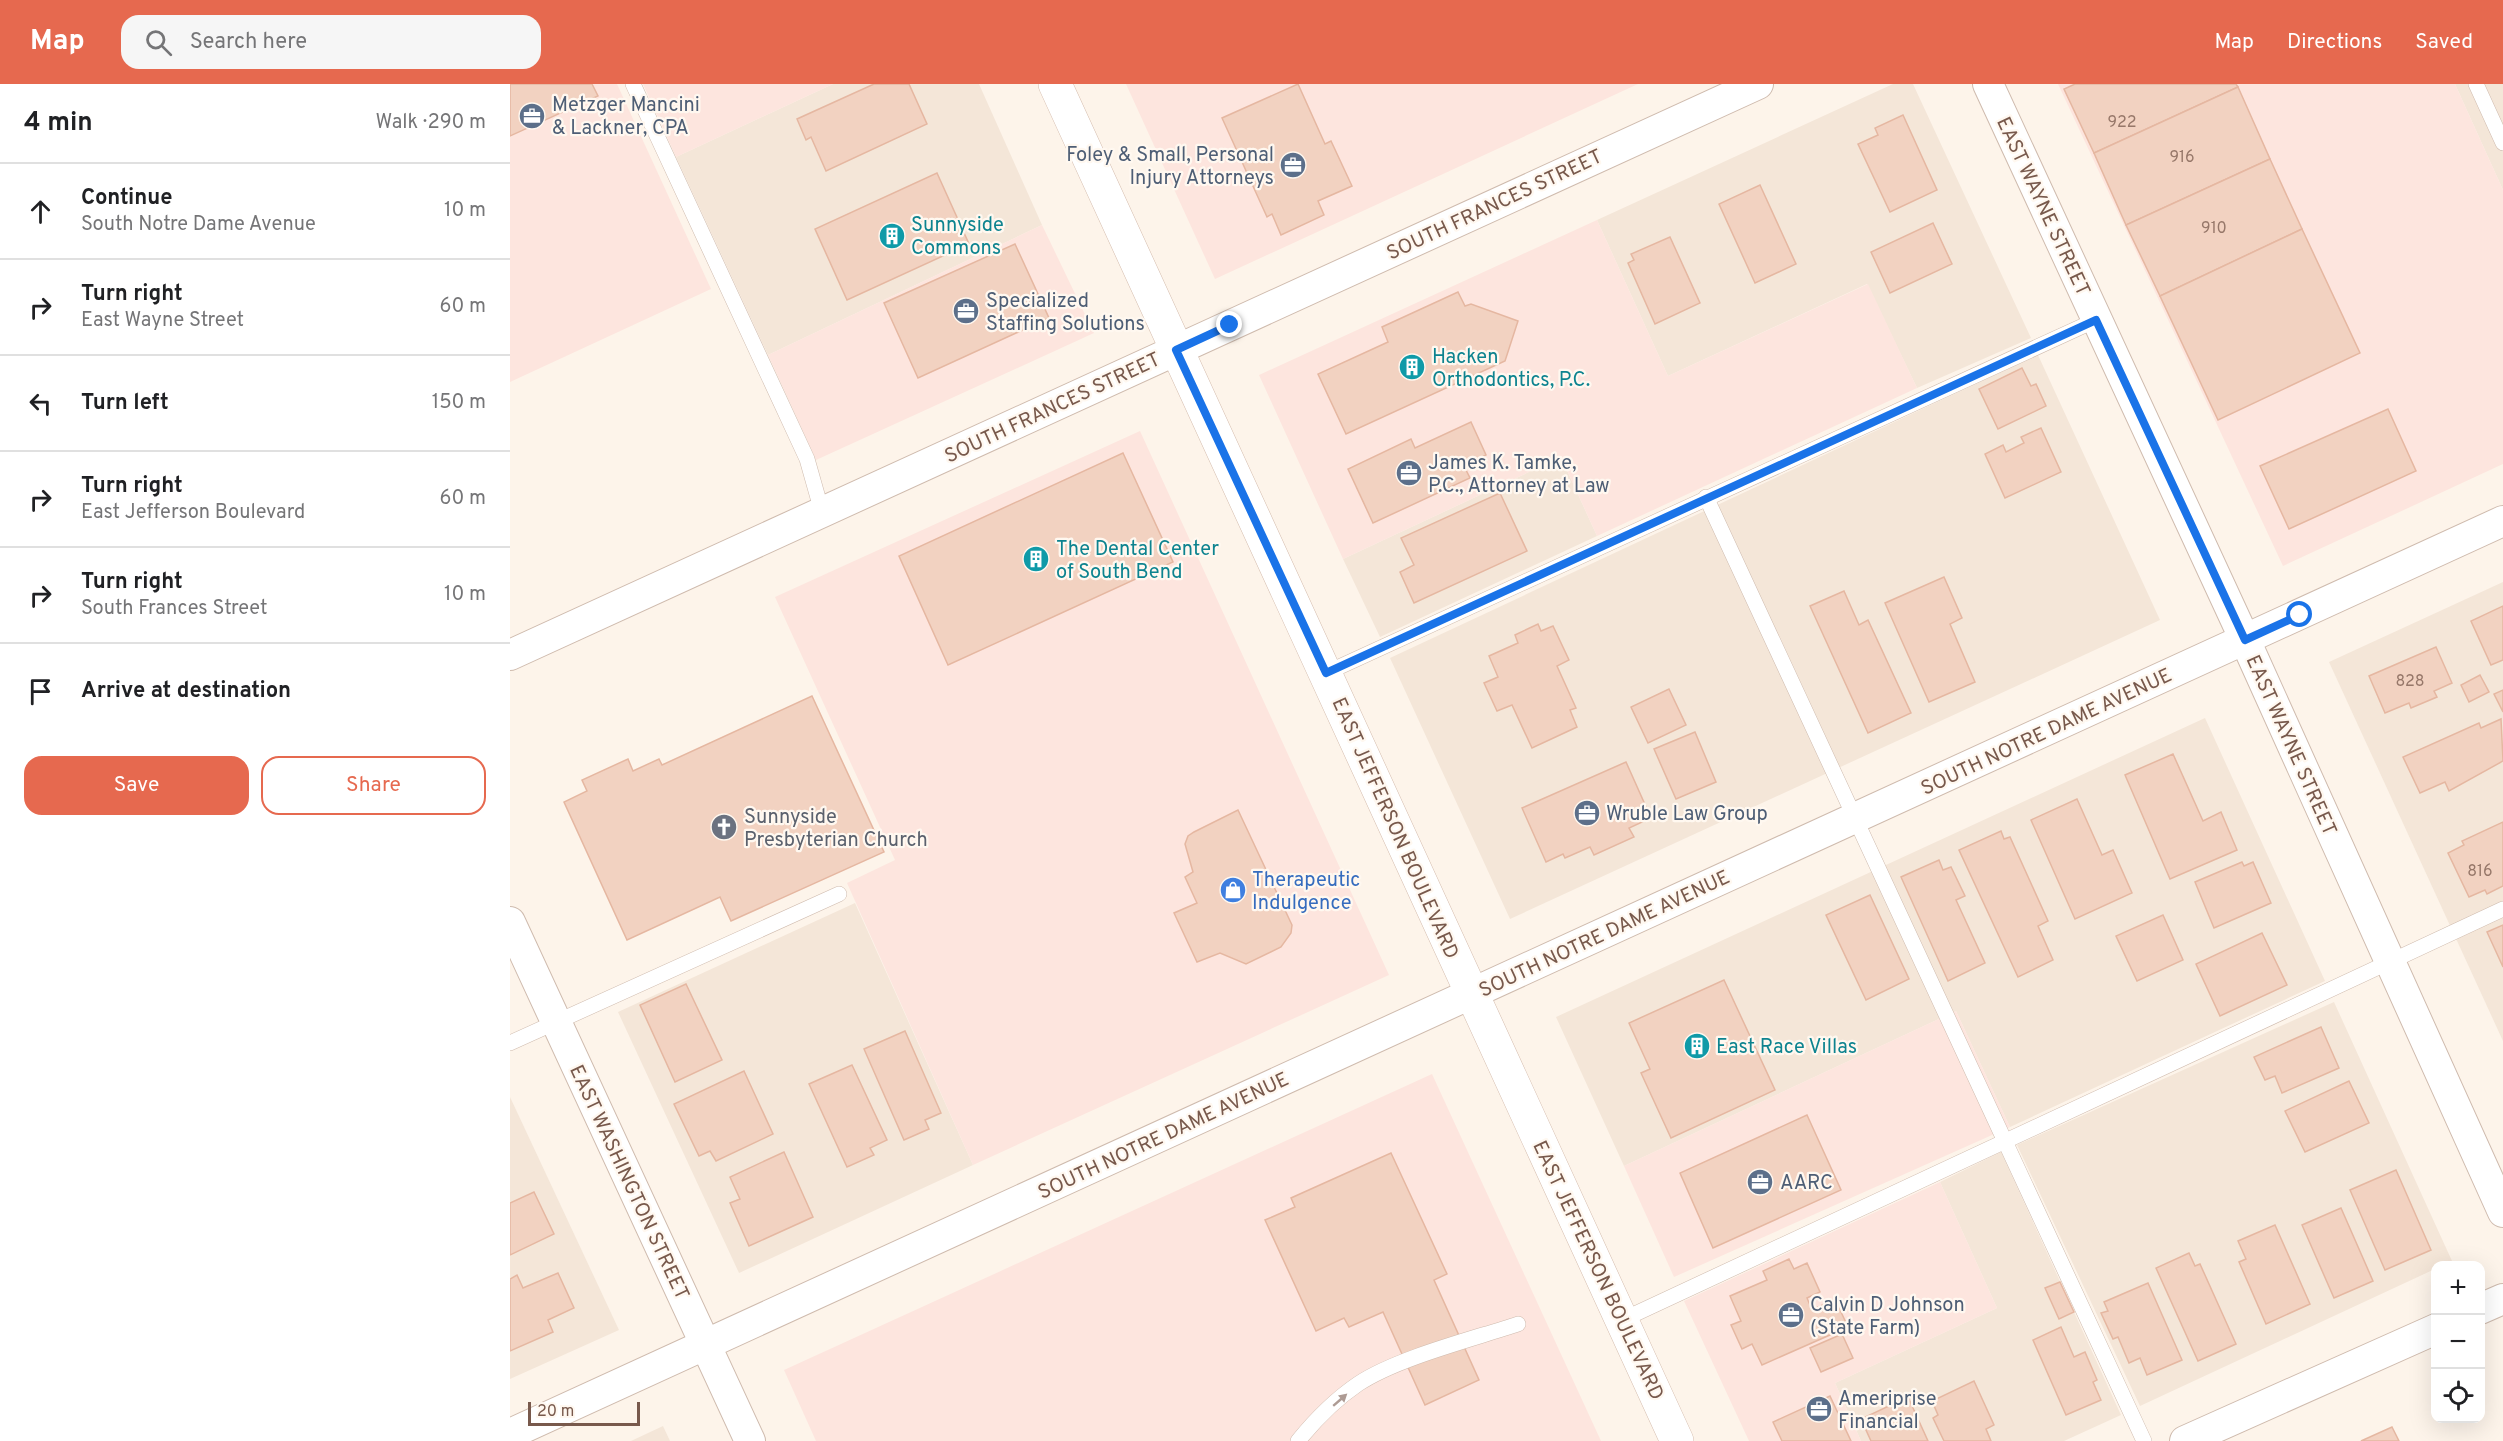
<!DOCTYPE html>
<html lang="en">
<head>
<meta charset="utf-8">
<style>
	body { margin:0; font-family:Overpass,sans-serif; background:#f6f6f6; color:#202124 }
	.controls { position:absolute; right:18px; bottom:18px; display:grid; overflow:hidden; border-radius:12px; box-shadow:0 6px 24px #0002 }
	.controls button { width:54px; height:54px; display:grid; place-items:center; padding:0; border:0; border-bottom:2px solid #e0e0e0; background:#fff; color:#202124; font:30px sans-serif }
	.scale { position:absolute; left:18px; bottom:15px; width:112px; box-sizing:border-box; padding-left:6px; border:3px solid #78594c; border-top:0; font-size:16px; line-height:21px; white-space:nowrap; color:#78594c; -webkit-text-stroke:4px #fff8f0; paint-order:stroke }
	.stop { position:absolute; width:18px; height:18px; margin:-14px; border:4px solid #1a73e8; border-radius:50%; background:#fff }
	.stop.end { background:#1a73e8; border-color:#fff; box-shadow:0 2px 6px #0008 }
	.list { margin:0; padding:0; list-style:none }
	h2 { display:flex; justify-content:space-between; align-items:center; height:78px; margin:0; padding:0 24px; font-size:26px }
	h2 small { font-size:20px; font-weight:400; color:#757577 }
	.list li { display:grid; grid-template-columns:39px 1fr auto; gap:18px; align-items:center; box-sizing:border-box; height:96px; padding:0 24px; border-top:2px solid #e0e0e0 }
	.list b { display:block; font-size:22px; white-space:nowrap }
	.list p { margin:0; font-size:20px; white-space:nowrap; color:#757577 }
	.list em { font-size:20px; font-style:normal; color:#757577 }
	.actions { display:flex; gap:12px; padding:18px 24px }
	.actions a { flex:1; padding:14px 0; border:2px solid #e6694f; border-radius:18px; text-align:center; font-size:21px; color:#e6694f }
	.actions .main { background:#e6694f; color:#fff }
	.icon { flex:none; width:33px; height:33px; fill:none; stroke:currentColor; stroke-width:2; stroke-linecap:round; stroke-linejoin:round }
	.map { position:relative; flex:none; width:1993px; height:1357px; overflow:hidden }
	header { display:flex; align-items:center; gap:36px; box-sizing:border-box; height:84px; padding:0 30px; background:#e6694f; color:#fff }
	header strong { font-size:28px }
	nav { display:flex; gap:33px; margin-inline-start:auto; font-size:21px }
	.search { width:420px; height:54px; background:#f6f6f6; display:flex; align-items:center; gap:15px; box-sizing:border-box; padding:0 21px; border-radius:18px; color:#757577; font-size:22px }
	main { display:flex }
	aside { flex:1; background:#fff }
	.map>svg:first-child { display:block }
</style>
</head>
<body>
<header>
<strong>Map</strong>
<div class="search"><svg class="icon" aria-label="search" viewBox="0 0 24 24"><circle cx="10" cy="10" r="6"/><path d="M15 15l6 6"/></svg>Search here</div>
<nav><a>Map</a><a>Directions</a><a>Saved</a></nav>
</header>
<main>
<aside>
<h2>4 min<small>Walk · 290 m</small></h2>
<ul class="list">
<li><svg class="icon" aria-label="ahead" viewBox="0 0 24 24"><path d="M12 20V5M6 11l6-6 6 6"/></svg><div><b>Continue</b><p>South Notre Dame Avenue</p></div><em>10 m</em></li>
<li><svg class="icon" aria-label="right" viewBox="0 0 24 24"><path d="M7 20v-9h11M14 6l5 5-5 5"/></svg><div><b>Turn right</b><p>East Wayne Street</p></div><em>60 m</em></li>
<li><svg class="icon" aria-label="left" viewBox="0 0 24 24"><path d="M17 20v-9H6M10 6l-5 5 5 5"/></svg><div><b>Turn left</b></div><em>150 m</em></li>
<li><svg class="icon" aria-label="right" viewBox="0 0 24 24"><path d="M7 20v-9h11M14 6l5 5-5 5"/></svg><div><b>Turn right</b><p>East Jefferson Boulevard</p></div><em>60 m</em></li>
<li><svg class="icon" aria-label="right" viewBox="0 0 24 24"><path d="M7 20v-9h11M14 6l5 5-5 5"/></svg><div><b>Turn right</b><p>South Frances Street</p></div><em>10 m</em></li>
<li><svg class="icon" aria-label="arrive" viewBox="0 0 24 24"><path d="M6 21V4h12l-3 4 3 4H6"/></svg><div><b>Arrive at destination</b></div></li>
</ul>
<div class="actions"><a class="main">Save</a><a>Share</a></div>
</aside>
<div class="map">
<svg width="1993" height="1357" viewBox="0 0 1993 1357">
	<rect width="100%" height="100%" fill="#fdf4ea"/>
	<g fill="#f4e6d8">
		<polygon points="323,0 469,0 532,141 258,271 166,73"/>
		<polygon points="1383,0 1403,0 1521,254 1407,304 1357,200 1158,292 1087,136"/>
		<polygon points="1945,0 1993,0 1993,106"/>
		<polygon points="1528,271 1650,536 1000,835 880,574"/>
		<polygon points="1051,373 1087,452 870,553 833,475"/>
		<polygon points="1993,498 1993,957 1819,578"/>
		<polygon points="1695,634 1815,897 1500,1043 1446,927 1114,1082 1046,933"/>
		<polygon points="345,819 463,1081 229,1189 108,928"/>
		<polygon points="1824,918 1942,1177 1926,1182 1925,1185 1630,1322 1507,1061"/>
		<polygon points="0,1013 109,1246 0,1295"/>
		<polygon points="1491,1068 1611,1331 1554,1357 1351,1357 1325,1299 1487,1224 1430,1098"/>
		<polygon points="153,1342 160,1357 121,1357"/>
	</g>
	<g fill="#fde5de">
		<polygon points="0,0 107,0 201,205 0,298"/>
		<polygon points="133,0 323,0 166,73"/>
		<polygon points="616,0 1128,0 705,195"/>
		<polygon points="1548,0 1945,0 1993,106 1993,380 1773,482"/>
		<polygon points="1087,136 1158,292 1358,200 1407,304 1087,452 1051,373 833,475 749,291"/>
		<polygon points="532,141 584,249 306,376 258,271"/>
		<polygon points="630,347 879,891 463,1081 337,799 385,776 265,513"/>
		<polygon points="1446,927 1500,1043 1164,1193 1114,1082"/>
		<polygon points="922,990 1091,1357 306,1357 274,1286"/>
		<polygon points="1430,1098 1487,1224 1325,1299 1351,1357 1239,1357 1174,1217"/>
	</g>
	<g fill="#f2d2c1" stroke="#e5b7a1" stroke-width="1.5">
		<polygon points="0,0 82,0 88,12 0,52"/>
		<polygon points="364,0 399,0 417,40 316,87 301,53 296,56 287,35"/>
		<polygon points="788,0 815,60 821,57 842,102 808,117 814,131 771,151 762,130 757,133 712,34"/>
		<polygon points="1565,0 1726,0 1728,3 1584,69 1554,5"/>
		<polygon points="1728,3 1760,75 1616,141 1584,69"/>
		<polygon points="1393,31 1427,106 1380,128 1348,60 1368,51 1365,44"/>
		<polygon points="1760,75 1792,145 1650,212 1616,141"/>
		<polygon points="427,89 459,160 337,216 305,145"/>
		<polygon points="1250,101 1286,180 1245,199 1209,120"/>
		<polygon points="1423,139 1442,180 1380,209 1361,168"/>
		<polygon points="1792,145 1850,269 1708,336 1650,212"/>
		<polygon points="1160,153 1190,219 1145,240 1118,179 1124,176 1121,170"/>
		<polygon points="505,160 539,234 408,294 374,219"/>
		<polygon points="948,208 955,222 961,220 1008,237 995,277 836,350 808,290 878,258 872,243"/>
		<polygon points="1512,284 1521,302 1526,300 1536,322 1488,345 1469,305"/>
		<polygon points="1878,325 1906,387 1779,445 1750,382"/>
		<polygon points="961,338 976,371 954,382 960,394 863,439 838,385 901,355 905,364"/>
		<polygon points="1531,344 1551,388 1495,414 1475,370 1493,361 1496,368 1514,359 1511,353"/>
		<polygon points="613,369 663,478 438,581 389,472"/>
		<polygon points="990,409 1017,467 904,519 890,488 904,481 891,454"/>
		<polygon points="1434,493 1452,534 1440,540 1465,598 1419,618 1375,519"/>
		<polygon points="1334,507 1349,541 1358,536 1401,629 1358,649 1300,522"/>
		<polygon points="1993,522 1993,576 1981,581 1961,537"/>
		<polygon points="1028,540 1031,547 1043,542 1059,576 1047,582 1066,624 1060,626 1067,643 1022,664 1002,621 987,627 974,599 988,593 979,572 1008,559 1005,551"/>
		<polygon points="1926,563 1942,599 1924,607 1927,613 1901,624 1899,619 1875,629 1859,592"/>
		<polygon points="1970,591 1979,608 1959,618 1951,601"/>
		<polygon points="1159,605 1176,641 1138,659 1121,623"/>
		<polygon points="1993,606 1993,628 1984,610"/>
		<polygon points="302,612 374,768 221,837 210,813 117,856 54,718 77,707 72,696 118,675 123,687 149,675 152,681"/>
		<polygon points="1991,635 1993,677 1939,707 1935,698 1910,709 1893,673 1969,639 1971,644"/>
		<polygon points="1185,648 1206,698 1166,715 1144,665"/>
		<polygon points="1663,670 1693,737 1711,728 1727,766 1660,795 1615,691"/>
		<polygon points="1116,678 1141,734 1119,744 1124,753 1084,771 1080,763 1055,774 1053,770 1036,778 1012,724"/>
		<polygon points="1567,715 1592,771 1603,766 1622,809 1565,835 1521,736"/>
		<polygon points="728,726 782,841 781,849 771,863 736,880 710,869 687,878 664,829 687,819 675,793 683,788 675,760 678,752 684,748"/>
		<polygon points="1993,738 1993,802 1977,810 1975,806 1959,813 1938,769 1954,761 1952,757"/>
		<polygon points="1491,747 1494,755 1500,753 1538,837 1528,842 1543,876 1508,893 1449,766"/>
		<polygon points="1429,776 1433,786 1441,783 1455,812 1446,816 1475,879 1438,897 1391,793"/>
		<polygon points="1732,778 1734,782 1743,778 1761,819 1704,844 1685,798"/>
		<polygon points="1360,811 1399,895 1356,916 1316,831"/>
		<polygon points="1653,831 1673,876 1627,897 1606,852"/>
		<polygon points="1993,841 1993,883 1977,848"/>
		<polygon points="1752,849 1777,901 1710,932 1686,880"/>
		<polygon points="1214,896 1265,1006 1161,1054 1131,989 1140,985 1119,939"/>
		<polygon points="176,900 212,976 165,998 130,921"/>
		<polygon points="1811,943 1829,984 1772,1009 1765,992 1755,996 1744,973"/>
		<polygon points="395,947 431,1029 415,1036 419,1045 394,1056 354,965"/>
		<polygon points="342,981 377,1056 360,1064 364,1071 337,1083 299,1000"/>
		<polygon points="234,987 263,1050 206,1077 200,1067 189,1072 164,1020"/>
		<polygon points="1839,997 1859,1039 1795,1068 1775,1027"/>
		<polygon points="1297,1031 1331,1106 1203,1164 1170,1089"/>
		<polygon points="274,1068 303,1133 239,1162 220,1119 230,1115 220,1093"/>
		<polygon points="881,1069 937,1190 924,1196 969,1296 915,1321 873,1228 839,1243 834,1234 806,1247 755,1136 785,1123 781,1114"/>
		<polygon points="1886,1086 1921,1166 1875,1186 1840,1106"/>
		<polygon points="24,1108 44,1150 0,1171 0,1119"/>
		<polygon points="1831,1124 1863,1197 1824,1214 1792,1141"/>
		<polygon points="1765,1141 1800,1220 1756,1240 1729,1178 1736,1175 1728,1157"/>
		<polygon points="1679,1169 1685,1182 1690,1180 1726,1260 1688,1277 1646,1184"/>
		<polygon points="1279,1175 1284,1185 1297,1179 1310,1208 1297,1214 1302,1226 1325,1215 1338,1243 1252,1281 1242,1260 1232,1265 1221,1241 1231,1237 1220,1212 1257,1196 1253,1187"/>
		<polygon points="48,1189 64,1224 38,1236 43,1248 0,1267 0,1195 7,1191 13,1204"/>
		<polygon points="1550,1198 1564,1228 1549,1235 1535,1204"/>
		<polygon points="1638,1199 1672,1276 1637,1291 1630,1274 1619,1279 1608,1253 1603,1255 1591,1229 1598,1227 1594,1218"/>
		<polygon points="1551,1243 1564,1273 1575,1268 1587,1296 1583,1298 1591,1316 1556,1331 1523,1256"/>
		<polygon points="1332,1250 1343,1274 1311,1288 1300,1264"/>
		<polygon points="1464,1297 1484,1341 1476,1345 1481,1357 1434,1357 1423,1334 1428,1331 1422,1317"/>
		<polygon points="1320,1312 1341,1357 1272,1357 1263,1338"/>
		<polygon points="1398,1313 1418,1357 1361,1357 1351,1335"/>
		<polygon points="1882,1343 1889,1357 1851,1357"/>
	</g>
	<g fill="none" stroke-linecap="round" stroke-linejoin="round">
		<defs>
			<g id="lane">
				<polyline points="123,0 297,375 312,428"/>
				<polyline points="1966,0 1993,59"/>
				<polyline points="1196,413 1634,1357"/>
				<polyline points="816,589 1586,236"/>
				<polyline points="0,959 329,810"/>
				<polyline points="1112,1236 1993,825"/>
				<path d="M788,1357C805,1336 826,1315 848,1300C887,1274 963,1255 1008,1240"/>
			</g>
			<g id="street">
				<polyline points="1478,0 1735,556 1993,1128"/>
				<polyline points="0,571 1248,0"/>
				<polyline points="0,838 240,1357"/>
				<polyline points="1970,1225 1993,1215"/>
				<polyline points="0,1350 1993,437"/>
				<polyline points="1675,1357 1926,1245"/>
			</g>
			<polyline id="secondary" points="545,0 1167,1357"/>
		</defs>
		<use href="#lane" stroke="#cfbbae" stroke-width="16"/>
		<use href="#street" stroke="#cfbbae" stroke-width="32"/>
		<use href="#secondary" stroke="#d5bdae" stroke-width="34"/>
		<use href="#lane" stroke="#fff" stroke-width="15"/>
		<use href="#street" stroke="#fff" stroke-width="30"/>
		<use href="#secondary" stroke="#fff" stroke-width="33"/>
	</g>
	<defs><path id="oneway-solid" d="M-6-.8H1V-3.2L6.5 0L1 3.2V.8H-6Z" transform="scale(1.5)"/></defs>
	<use fill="#ae9b94" href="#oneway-solid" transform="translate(830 1316) rotate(-41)"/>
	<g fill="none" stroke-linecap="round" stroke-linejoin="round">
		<polyline stroke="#1a73e8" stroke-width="8" points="720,241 666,266 816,589 1586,236 1735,556 1790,531"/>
	</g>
	<defs>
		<symbol id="office-disc" viewBox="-11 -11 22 22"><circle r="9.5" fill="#5c6f8a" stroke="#fff8f0"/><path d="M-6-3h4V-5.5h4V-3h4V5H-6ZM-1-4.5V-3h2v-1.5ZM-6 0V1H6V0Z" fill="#fff"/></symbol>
		<symbol id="building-disc" viewBox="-11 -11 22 22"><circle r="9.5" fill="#0f9aa8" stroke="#fff8f0"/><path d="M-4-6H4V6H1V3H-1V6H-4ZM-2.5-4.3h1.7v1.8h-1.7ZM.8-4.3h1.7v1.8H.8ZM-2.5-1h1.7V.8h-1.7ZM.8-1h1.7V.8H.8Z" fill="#fff"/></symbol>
		<symbol id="church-disc" viewBox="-11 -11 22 22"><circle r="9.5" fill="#6b7280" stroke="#fff8f0"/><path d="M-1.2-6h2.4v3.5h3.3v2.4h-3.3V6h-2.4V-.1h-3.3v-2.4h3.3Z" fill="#fff"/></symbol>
		<symbol id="shop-disc" viewBox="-11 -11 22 22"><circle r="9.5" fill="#3f7fe0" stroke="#fff8f0"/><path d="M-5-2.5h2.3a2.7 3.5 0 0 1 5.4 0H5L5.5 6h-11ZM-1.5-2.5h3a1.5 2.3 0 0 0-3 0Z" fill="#fff"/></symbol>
	</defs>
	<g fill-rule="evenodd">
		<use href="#office-disc" x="7" y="17" width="30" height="30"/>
		<use href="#office-disc" x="768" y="66" width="30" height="30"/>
		<use href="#building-disc" x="367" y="137" width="30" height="30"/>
		<use href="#office-disc" x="441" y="212" width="30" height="30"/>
		<use href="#building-disc" x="887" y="268" width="30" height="30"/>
		<use href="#office-disc" x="884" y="374" width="30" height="30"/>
		<use href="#building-disc" x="511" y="460" width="30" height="30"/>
		<use href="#office-disc" x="1062" y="714" width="30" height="30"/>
		<use href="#church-disc" x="199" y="728" width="30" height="30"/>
		<use href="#shop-disc" x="708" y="791" width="30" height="30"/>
		<use href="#building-disc" x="1172" y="947" width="30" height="30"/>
		<use href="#office-disc" x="1235" y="1083" width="30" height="30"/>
		<use href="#office-disc" x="1266" y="1216" width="30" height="30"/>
		<use href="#office-disc" x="1294" y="1310" width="30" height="30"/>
	</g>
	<g text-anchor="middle" stroke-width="4.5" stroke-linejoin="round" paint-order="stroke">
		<g font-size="16" fill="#967769">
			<text x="1612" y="43">922</text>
			<text x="1672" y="78">916</text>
			<text x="1704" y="149">910</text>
			<text x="1900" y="602">828</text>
			<text x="1970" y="792">816</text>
		</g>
		<g font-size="20" fill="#4e5e75" stroke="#fff8f0" text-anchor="start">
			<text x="42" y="27">Metzger Mancini<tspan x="42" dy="23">&amp; Lackner, CPA</tspan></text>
			<text x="764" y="77" text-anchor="end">Foley &amp; Small, Personal<tspan x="764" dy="23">Injury Attorneys</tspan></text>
			<text x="476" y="223">Specialized<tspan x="476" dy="23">Staffing Solutions</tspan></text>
			<text x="918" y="385">James K. Tamke,<tspan x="918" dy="23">P.C., Attorney at Law</tspan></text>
			<text x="1096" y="736">Wruble Law Group</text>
			<text x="1270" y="1105">AARC</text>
			<text x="1300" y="1227">Calvin D Johnson<tspan x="1300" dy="23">(State Farm)</tspan></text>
			<text x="1328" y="1321">Ameriprise<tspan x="1328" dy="23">Financial</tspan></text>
		</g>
		<g font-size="20" fill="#78594c" stroke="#fff8f0">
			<text transform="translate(984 120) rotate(-25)" y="7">SOUTH FRANCES STREET</text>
			<text transform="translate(1534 122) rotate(65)" y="7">EAST WAYNE STREET</text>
			<text transform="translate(542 323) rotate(-25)" y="7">SOUTH FRANCES STREET</text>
			<text transform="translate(1536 647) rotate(-25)" y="7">SOUTH NOTRE DAME AVENUE</text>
			<text transform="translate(1782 661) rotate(66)" y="7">EAST WAYNE STREET</text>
			<text transform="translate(886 744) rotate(66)" y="7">EAST JEFFERSON BOULEVARD</text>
			<text transform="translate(1094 849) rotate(-25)" y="7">SOUTH NOTRE DAME AVENUE</text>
			<text transform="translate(653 1051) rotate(-25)" y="7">SOUTH NOTRE DAME AVENUE</text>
			<text transform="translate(120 1098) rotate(65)" y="7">EAST WASHINGTON STREET</text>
			<text transform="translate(1089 1186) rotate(65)" y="7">EAST JEFFERSON BOULEVARD</text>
		</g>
		<g font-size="20" fill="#0d838f" stroke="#fff8f0" text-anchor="start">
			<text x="401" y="147">Sunnyside<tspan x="401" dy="23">Commons</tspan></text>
			<text x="922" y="279">Hacken<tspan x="922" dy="23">Orthodontics, P.C.</tspan></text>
			<text x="546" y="471">The Dental Center<tspan x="546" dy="23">of South Bend</tspan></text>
			<text x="1206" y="969">East Race Villas</text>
		</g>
		<g font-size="20" fill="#5b616d" stroke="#fff8f0" text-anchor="start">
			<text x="234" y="739">Sunnyside<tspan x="234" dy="23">Presbyterian Church</tspan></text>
		</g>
		<g font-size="20" fill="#366cbe" stroke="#fff8f0" text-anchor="start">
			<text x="742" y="802">Therapeutic<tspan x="742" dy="23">Indulgence</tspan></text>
		</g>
	</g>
</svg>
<div class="controls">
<button>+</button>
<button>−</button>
<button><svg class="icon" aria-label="locate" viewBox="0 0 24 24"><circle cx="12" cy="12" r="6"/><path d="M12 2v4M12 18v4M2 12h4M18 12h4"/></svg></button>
</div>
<div class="scale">20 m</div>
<div class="stop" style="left:1790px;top:531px"></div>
<div class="stop end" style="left:720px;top:241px"></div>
</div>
</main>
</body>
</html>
